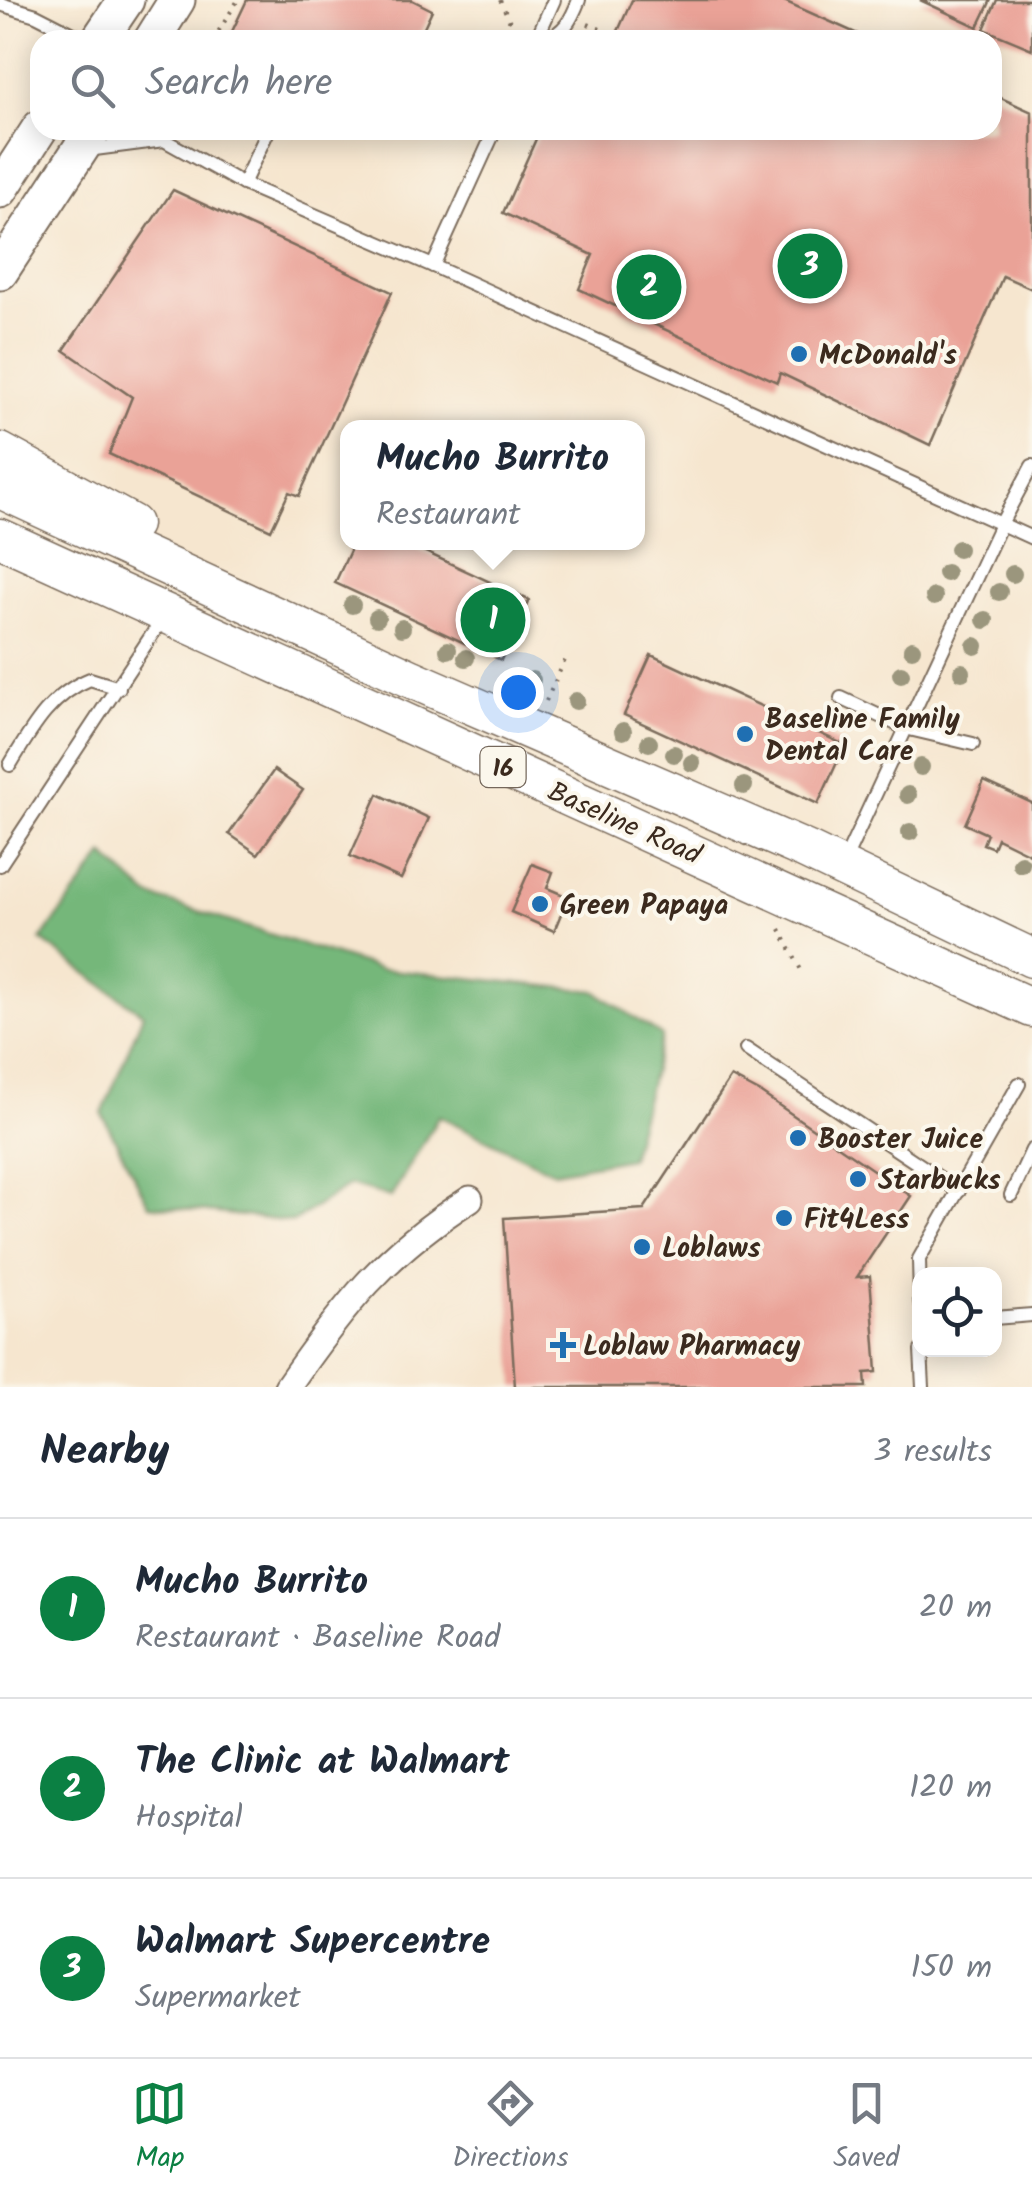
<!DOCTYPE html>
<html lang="en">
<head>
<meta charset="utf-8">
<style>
	body { margin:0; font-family:Kalam,sans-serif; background:#f2f2f3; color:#1f2937 }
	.controls { position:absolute; right:30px; bottom:30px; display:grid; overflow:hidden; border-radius:20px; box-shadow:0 5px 25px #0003 }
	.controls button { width:90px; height:90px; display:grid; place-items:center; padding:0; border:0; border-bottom:2px solid #e0e1e3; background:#fff; color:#1f2937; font:50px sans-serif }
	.you { position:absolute; left:518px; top:692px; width:35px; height:35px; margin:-25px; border:8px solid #fff; border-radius:50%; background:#1a73e8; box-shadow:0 0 0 15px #1a73e833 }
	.badge { display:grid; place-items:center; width:65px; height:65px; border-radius:50%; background:#0b8043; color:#fff; font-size:32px; font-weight:700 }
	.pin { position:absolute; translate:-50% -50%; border:5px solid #fff; box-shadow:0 2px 10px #0006 }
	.popup { position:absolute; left:340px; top:420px; width:305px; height:130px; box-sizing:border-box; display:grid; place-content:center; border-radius:20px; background:#fff; filter:drop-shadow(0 2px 8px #0005); font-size:32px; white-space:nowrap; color:#747a83 }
	.popup b { font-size:38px; color:#1f2937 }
	.popup::after { content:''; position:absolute; left:50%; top:100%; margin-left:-20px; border:20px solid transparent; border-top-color:#fff }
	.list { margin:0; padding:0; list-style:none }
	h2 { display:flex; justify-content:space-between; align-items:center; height:130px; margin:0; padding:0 40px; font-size:42px }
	h2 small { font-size:32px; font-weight:400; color:#747a83 }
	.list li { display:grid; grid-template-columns:65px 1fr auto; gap:30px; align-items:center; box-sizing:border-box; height:180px; padding:0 40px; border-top:2px solid #e0e1e3 }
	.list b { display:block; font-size:38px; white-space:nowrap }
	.list p { margin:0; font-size:32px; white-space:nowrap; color:#747a83 }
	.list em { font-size:32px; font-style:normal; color:#747a83 }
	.icon { flex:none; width:55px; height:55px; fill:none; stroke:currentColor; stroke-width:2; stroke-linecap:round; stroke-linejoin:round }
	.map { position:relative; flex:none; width:1032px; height:1387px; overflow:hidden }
	.search { position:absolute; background:#fff; box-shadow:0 5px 25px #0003; left:30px; right:30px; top:30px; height:110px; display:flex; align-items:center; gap:25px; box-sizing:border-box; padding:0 35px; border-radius:30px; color:#747a83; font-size:38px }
	.sheet { height:670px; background:#fff }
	nav { display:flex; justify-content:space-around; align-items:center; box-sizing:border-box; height:140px; border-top:2px solid #e0e1e3; background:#fff; font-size:28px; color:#747a83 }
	nav a { display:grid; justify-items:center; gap:5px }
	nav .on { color:#0b8043 }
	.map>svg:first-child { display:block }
</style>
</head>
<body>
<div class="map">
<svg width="1032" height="1387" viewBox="0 0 1032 1387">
	<rect width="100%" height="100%" fill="#fbf7ec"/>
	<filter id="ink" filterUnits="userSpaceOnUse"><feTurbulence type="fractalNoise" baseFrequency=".01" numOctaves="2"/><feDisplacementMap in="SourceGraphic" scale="20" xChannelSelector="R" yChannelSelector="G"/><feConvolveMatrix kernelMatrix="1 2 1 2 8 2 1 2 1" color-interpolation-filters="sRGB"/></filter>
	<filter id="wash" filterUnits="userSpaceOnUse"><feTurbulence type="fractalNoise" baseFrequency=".0048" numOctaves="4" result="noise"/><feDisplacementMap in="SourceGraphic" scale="40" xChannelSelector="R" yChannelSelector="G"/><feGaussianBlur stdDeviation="2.25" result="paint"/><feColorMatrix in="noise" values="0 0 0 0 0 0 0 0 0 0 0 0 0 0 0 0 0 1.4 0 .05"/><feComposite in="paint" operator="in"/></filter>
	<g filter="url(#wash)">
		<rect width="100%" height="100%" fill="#f6e6cf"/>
		<polygon fill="#74b77a" stroke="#58704c" stroke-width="2.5" points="104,855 149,896 380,969 595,991 662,1036 630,1158 554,1172 439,1116 391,1197 349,1185 293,1222 149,1205 102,1114 143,1014 41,940"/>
		<g id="blocks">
			<g fill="#eaa297">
				<polygon points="247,0 412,0 432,10 418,40 228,40"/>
				<polygon points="632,0 782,0 871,40 614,40"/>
				<polygon points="920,0 991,0 978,27"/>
				<polygon points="997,0 1032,0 1032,49 984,29"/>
				<polygon points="992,94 1032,112 1032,289 1003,276 930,445 780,373 777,382 579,289 593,255 503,213 540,130 992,130"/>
				<polygon points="173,190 392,292 299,496 289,492 271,530 109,454 132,397 64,350"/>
				<polygon points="354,542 404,542 529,600 501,660 335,583"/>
				<polygon points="651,655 845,745 818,804 624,715"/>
				<polygon points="274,770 303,790 258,854 229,834"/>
				<polygon points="984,781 1032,803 1032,855 997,838 993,848 983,844 987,834 965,824"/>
				<polygon points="378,794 429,818 401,879 350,856"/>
				<polygon points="532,864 553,872 547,888 568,897 554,931 511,912"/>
				<polygon points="731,1077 761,1093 911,1196 857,1277 870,1276 877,1372 865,1373 866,1387 515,1387 504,1218 644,1209"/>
			</g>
		</g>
	</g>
	<g filter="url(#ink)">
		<use href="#blocks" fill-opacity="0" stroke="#7c6c5c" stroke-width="2.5"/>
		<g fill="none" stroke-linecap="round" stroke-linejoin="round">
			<defs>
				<g id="lane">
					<polyline points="0,4 36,15 85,40"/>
					<polyline points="536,40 554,0"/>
					<path d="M545,40C565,32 571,20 579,0"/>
					<polyline points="87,150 164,140 243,184 433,266 1032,538"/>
					<polyline points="243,184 268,131"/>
					<polyline points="433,266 495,130"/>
					<polyline points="841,698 905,728 973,744"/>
					<path d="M10,765C31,730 50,695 90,679L119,688"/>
					<polyline points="843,864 1002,522 1032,466"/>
					<polyline points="0,865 165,615"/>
					<polyline points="746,1049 959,1191"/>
					<polyline points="1011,1195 1032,1150"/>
					<polyline points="920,1302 919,1259 1019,1084"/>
					<polyline points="994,1318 1032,1315"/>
					<polyline points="921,1350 923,1387"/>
				</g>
				<path id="street" d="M287,1387C344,1305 384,1254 470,1199"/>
				<g id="secondary">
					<polyline points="99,40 126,0"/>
					<polyline points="152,40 177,0"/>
					<polyline points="0,190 40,128"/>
					<polyline points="0,272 93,130"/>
				</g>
				<g id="primary">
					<polyline points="0,452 132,524"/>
					<polyline points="0,489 412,679 806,850 1032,958"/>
					<polyline points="0,538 1032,1008"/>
				</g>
			</defs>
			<use href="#lane" stroke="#7c6c5c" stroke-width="16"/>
			<use href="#street" stroke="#7c6c5c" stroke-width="29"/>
			<use href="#secondary" stroke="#7c6c5c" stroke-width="39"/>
			<use href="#primary" stroke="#7c6c5c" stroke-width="41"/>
			<g stroke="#7c6c5c" stroke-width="4" stroke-dasharray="2.5 8" stroke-linecap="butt">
				<polyline points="500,0 512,26 507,39"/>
				<polyline points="588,24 615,35"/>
				<polyline points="213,40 238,0"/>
				<polyline points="546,701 565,660"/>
				<polyline points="780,929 802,972"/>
			</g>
			<use href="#lane" stroke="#fff" stroke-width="12"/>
			<use href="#street" stroke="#fff" stroke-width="25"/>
			<use href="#secondary" stroke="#fff" stroke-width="35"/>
			<use href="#primary" stroke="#fff" stroke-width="38"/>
		</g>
		<g fill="#9b967d">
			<circle cx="958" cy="549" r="9"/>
			<circle cx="946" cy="573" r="9"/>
			<circle cx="1013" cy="574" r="9"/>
			<circle cx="999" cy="592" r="9"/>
			<circle cx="934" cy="597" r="9"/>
			<circle cx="352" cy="605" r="9"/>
			<circle cx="377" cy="618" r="9"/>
			<circle cx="985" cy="620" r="9"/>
			<circle cx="402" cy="628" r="9"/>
			<circle cx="975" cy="646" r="9"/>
			<circle cx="912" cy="649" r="9"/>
			<circle cx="448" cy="650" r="9"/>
			<circle cx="466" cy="658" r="9"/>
			<circle cx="962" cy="672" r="9"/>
			<circle cx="901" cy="674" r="9"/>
			<circle cx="532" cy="680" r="9"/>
			<circle cx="576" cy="701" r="9"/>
			<circle cx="623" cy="731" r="9"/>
			<circle cx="649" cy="743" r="9"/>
			<circle cx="674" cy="754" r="9"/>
			<circle cx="692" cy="763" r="9"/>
			<circle cx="921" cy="767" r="9"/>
			<circle cx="744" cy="786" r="9"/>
			<circle cx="908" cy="795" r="9"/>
			<circle cx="910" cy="832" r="9"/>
			<circle cx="1021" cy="864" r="9"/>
		</g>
	</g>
	<g fill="#1f6fb2" stroke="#fbf7ec" stroke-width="4">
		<circle cx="799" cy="354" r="10"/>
		<circle cx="745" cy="734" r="10"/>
		<circle cx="540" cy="904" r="10"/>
		<circle cx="798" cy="1138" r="10"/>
		<circle cx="858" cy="1179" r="10"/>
		<circle cx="784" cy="1218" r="10"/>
		<circle cx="642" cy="1247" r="10"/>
		<path d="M558 1330h10v10h10v10h-10v10h-10v-10h-10v-10h10z"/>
	</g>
	<g text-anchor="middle" stroke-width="8" stroke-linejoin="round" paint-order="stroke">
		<rect fill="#fbf7ec" stroke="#75685c" stroke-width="2.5" x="480.5" y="747" width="45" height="40" rx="8"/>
		<g font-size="25" font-weight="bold" fill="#3b2a1e">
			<text x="503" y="776">16</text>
		</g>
		<g font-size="28" font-weight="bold" fill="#3b2a1e" stroke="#fbf7ec" text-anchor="start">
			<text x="819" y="364">McDonald's</text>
			<text x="765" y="728">Baseline Family<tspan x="765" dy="32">Dental Care</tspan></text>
			<text x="560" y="914">Green Papaya</text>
			<text x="818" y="1148">Booster Juice</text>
			<text x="878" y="1189">Starbucks</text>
			<text x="804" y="1228">Fit4Less</text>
			<text x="662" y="1257">Loblaws</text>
			<text x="583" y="1355">Loblaw Pharmacy</text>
		</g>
		<g font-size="28" fill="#3b2a1e" stroke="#fbf7ec">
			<text transform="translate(625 822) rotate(24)" y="10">Baseline Road</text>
		</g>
	</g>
</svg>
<div class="controls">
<button><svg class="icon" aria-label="locate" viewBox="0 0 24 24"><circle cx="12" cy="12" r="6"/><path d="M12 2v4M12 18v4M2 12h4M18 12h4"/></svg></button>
</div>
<div class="you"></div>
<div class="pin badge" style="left:493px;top:620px">1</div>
<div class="popup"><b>Mucho Burrito</b>Restaurant</div>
<div class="pin badge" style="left:649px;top:287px">2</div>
<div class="pin badge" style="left:810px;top:266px">3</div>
<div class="search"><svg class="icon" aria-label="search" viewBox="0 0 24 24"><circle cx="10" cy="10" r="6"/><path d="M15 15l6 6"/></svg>Search here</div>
</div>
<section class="sheet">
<h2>Nearby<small>3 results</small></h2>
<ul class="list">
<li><span class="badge">1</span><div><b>Mucho Burrito</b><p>Restaurant · Baseline Road</p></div><em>20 m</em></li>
<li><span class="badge">2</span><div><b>The Clinic at Walmart</b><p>Hospital</p></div><em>120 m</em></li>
<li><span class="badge">3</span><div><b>Walmart Supercentre</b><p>Supermarket</p></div><em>150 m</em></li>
</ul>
</section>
<nav>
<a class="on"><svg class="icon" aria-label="map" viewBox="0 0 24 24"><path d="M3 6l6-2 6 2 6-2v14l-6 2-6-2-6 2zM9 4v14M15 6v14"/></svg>Map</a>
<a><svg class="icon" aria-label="directions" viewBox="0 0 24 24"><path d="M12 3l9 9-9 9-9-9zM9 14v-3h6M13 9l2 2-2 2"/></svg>Directions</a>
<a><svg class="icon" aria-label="saved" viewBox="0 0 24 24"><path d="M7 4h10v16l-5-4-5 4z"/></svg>Saved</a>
</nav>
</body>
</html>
